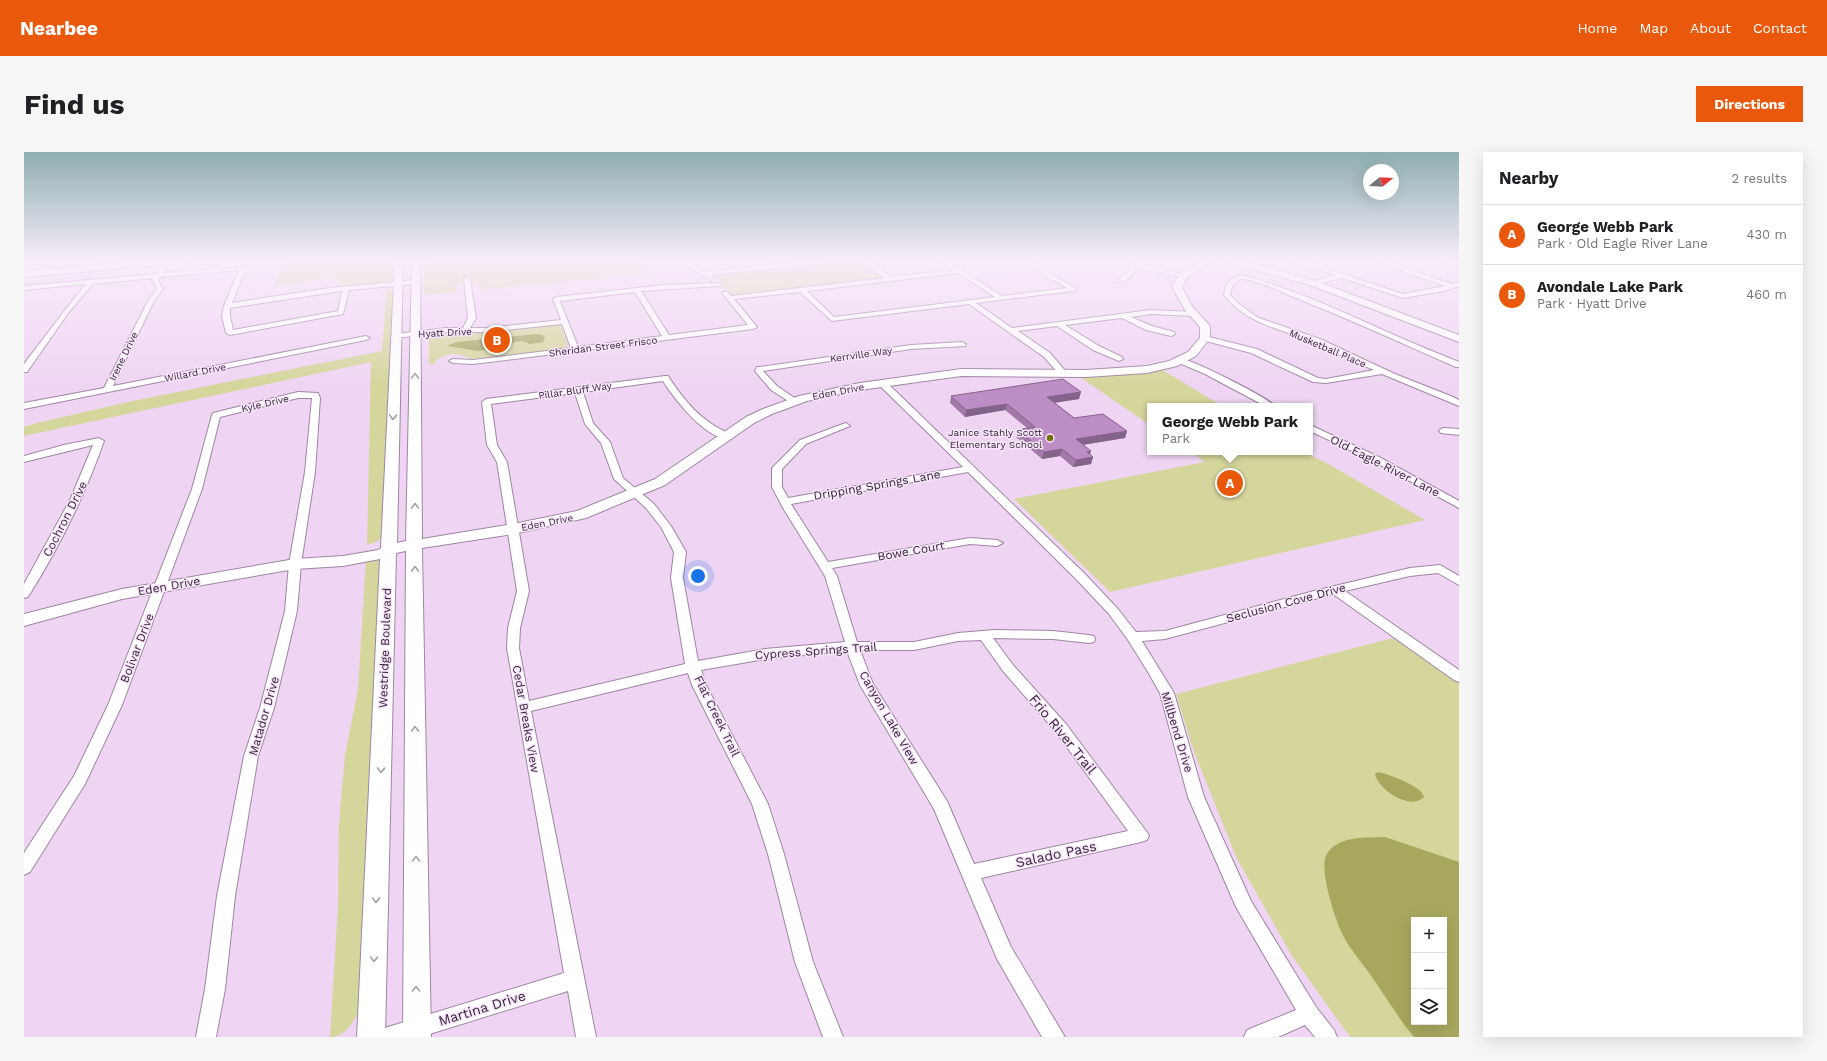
<!DOCTYPE html>
<html lang="en">
<head>
<meta charset="utf-8">
<style>
	body { margin:0; font-family:"Work Sans",sans-serif; background:#f6f6f6; color:#202124 }
	.controls { position:absolute; right:12px; bottom:12px; display:grid; overflow:hidden; border-radius:0px; box-shadow:0 4px 16px #0002 }
	.controls button { width:36px; height:36px; display:grid; place-items:center; padding:0; border:0; border-bottom:1px solid #e0e0e0; background:#fff; color:#202124; font:20px sans-serif }
	.compass { position:absolute; left:1339px; top:12px; width:36px; height:36px; border-radius:50%; background:#fff; box-shadow:0 4px 16px #0002; rotate:72deg }
	.you { position:absolute; left:674px; top:424px; width:14px; height:14px; margin:-10px; border:3px solid #fff; border-radius:50%; background:#1a73e8; box-shadow:0 0 0 6px #1a73e833 }
	.badge { display:grid; place-items:center; width:26px; height:26px; border-radius:50%; background:#ea580c; color:#fff; font-size:13px; font-weight:700 }
	.pin { position:absolute; translate:-50% -50%; border:2px solid #fff; box-shadow:0 1px 4px #0006 }
	.popup { position:absolute; left:1123px; top:251px; width:166px; height:52px; box-sizing:border-box; display:grid; place-content:center; border-radius:0px; background:#fff; filter:drop-shadow(0 1px 3px #0005); font-size:13px; white-space:nowrap; color:#757577 }
	.popup b { font-size:15px; color:#202124 }
	.popup::after { content:''; position:absolute; left:50%; top:100%; margin-left:-8px; border:8px solid transparent; border-top-color:#fff }
	.list { margin:0; padding:0; list-style:none }
	h2 { display:flex; justify-content:space-between; align-items:center; height:52px; margin:0; padding:0 16px; font-size:17px }
	h2 small { font-size:13px; font-weight:400; color:#757577 }
	.list li { display:grid; grid-template-columns:26px 1fr auto; gap:12px; align-items:center; box-sizing:border-box; height:60px; padding:0 16px; border-top:1px solid #e0e0e0 }
	.list b { display:block; font-size:15px; white-space:nowrap }
	.list p { margin:0; font-size:13px; white-space:nowrap; color:#757577 }
	.list em { font-size:13px; font-style:normal; color:#757577 }
	.icon { flex:none; width:22px; height:22px; fill:none; stroke:currentColor; stroke-width:2; stroke-linecap:round; stroke-linejoin:round }
	.map { position:relative; flex:none; width:1435px; height:885px; overflow:hidden; border-radius:0px }
	header { display:flex; align-items:center; gap:24px; box-sizing:border-box; height:56px; padding:0 20px; background:#ea580c; color:#fff }
	header strong { font-size:19px }
	nav { display:flex; gap:22px; margin-inline-start:auto; font-size:14px }
	.intro { display:flex; align-items:center; justify-content:space-between; box-sizing:border-box; height:96px; padding:0 24px }
	h1 { margin:0; font-size:28px }
	.button { padding:10px 18px; border-radius:0px; background:#ea580c; color:#fff; font-size:14px; font-weight:700 }
	main { display:flex; gap:24px; padding:0 24px }
	aside { flex:1; background:#fff; border-radius:0px; box-shadow:0 4px 16px #0002 }
	.map>svg:first-child { display:block }
</style>
</head>
<body>
<header>
<strong>Nearbee</strong>
<nav><a>Home</a><a>Map</a><a>About</a><a>Contact</a></nav>
</header>
<div class="intro"><h1>Find us</h1><a class="button">Directions</a></div>
<main>
<div class="map">
<svg width="1435" height="885" viewBox="0 0 1435 885">
	<rect width="100%" height="100%" fill="#efd5f3"/>
	<g fill="#d5d69c" fill-rule="evenodd">
		<polygon points="260,108 370,108 370,128 364,130 315,134 312,125 250,134"/>
		<polygon points="402,108 617,108 626,121 454,138 458,136 454,132 440,131 430,135 434,140 400,143 400,114"/>
		<polygon points="826,108 836,108 859,126 708,143 689,123"/>
		<polygon points="363,138 371,138 358,385 354,389 343,393 347,210 0,284 0,275 13,271 104,250 358,199"/>
		<path d="M531,172L537,173L544,193L537,197L447,207C436,201 423,200 412,208L411,212H405V183L429,180L471,179Z"/>
		<polygon points="1137,217 1198,254 1126,254 1126,273 1053,223"/>
		<polygon points="1167,300 1280,300 1308,314 1401,368 1086,440 990,347 1181,310"/>
		<path d="M351,406L356,408L357,411L334,861C327,873 321,885 306,885L314,754L315,673L321,603L334,537L342,407Z"/>
		<path d="M1369,486L1435,530V885H1326L1268,804L1212,705L1169,597L1152,542ZM1390,768H1420V870H1390Z"/>
	</g>
	<g fill="#a7a75e" fill-rule="evenodd">
		<polygon points="513,182 519,183 521,185 519,190 506,192 498,189 491,190 485,193 454,199 423,194 432,190"/>
		<path d="M1354,620C1364,622 1398,634 1400,645C1387,659 1354,638 1351,622Z"/>
		<path d="M1361,685L1435,710V885H1390C1374,866 1362,845 1348,825C1337,809 1323,794 1316,777C1310,762 1293,713 1304,700C1317,683 1343,686 1361,685ZM1390,768H1420V870H1390Z"/>
	</g>
	<g fill="none" stroke-linecap="round" stroke-linejoin="round">
		<defs>
			<g id="street">
				<path d="M141,108H147L138,121L221,115L222,116L208,151L305,136L392,128L395,130L392,132L325,138L319,162L206,183L202,181L198,164L200,154L215,118L136,125L134,128L139,137L130,149L89,234L342,184L346,186L342,188L0,257V251L80,236L124,149L133,137L128,128L129,126L69,132L45,160L3,220H0V212L41,158L62,132L0,138V134L132,122ZM318,139L314,159L209,178L206,164V156Z"/>
				<polygon points="658,108 664,108 670,114 681,120 796,108 816,108 813,110 687,123 690,126 687,128 666,116"/>
				<path d="M837,108H844L867,125L929,118L915,108H922L978,144L1043,136L995,108H1002L1053,137L1050,139L952,151L988,176L1127,158L1169,160L1172,162L1169,164L1127,162L1107,165L1128,174L1150,180L1151,182L1147,184L1122,178L1098,166L1041,173L1075,194L1098,205L1099,207L1095,209L1069,198L1033,174L994,179L1026,201L1043,221L1039,223H1036L1020,205L945,152L808,169L776,140L710,147L733,175L729,177L449,212L429,211L425,209L429,207L449,208L547,196L538,172L463,180H422L372,186L368,184L372,182L422,176H439L444,166L440,127L443,125L446,127L452,166L446,176H463L537,168L529,147L532,145L640,133L694,131L697,133L696,134L617,139L645,183L724,173L698,141L699,140H703L707,144L860,126ZM934,121L971,145L810,165L783,139ZM611,140L638,184L554,195L536,149Z"/>
				<path d="M1117,108L1120,110L1118,113L1162,123L1159,125L1114,116C1108,122 1103,131 1093,130V128C1099,125 1108,118 1109,112Z"/>
				<path d="M1259,108C1266,108 1273,111 1279,111C1287,111 1295,108 1303,108L1286,113L1319,122L1379,142L1421,134L1347,108H1356L1428,132L1435,130V134L1420,139L1379,146L1318,126L1289,133L1287,132V130L1312,123Z"/>
				<polygon points="1416,108 1425,108 1435,111 1435,115"/>
				<path d="M1218,123C1270,137 1319,160 1368,182C1390,192 1413,201 1435,210V215H1432C1377,191 1323,166 1267,144C1256,139 1229,127 1218,127C1210,127 1207,137 1206,143L1215,152L1235,166L1296,187L1371,222L1429,245L1435,248V254L1358,222L1302,231L1289,230L1227,201L1178,188V184H1181L1233,197L1294,226L1302,227L1350,218C1330,210 1311,200 1291,191C1259,177 1223,173 1200,143C1201,131 1207,126 1218,123Z"/>
				<polygon points="938,190 942,192 941,194 887,197 739,219 753,234 772,247 773,249 769,252 747,238 731,219 733,215 736,215 887,193"/>
				<path d="M1153,206C1163,204 1244,246 1251,254H1241L1181,222L1153,210Z"/>
				<path d="M641,224H644C661,250 677,269 706,282L708,284L706,286C684,291 649,245 639,229L559,240L569,271L586,290L599,326L630,352L647,374L662,400L659,426L674,509L741,497L821,490L801,424L759,356L748,335V316L776,288L819,272L822,271L826,274L782,292L758,317V335L764,346L939,315L855,233L854,231L858,229H861L1061,422L1093,456L1112,480L1141,479L1290,439L1386,416L1416,413L1435,424V433L1414,421L1386,424L1321,439L1435,518V530L1430,528L1309,442L1141,487L1118,489L1150,541L1180,645L1227,749L1292,855L1310,878L1313,885H1291L1281,873L1254,885H1220L1223,878L1272,858L1212,755L1164,645L1136,541L1124,520L1104,488L1085,462L1053,428L944,320L767,352L804,410L946,386L973,388L979,391L973,394L946,392L808,416L813,424L833,490H890L934,481L971,478L1029,479L1065,483L1070,484L1071,487L1070,490L1065,491L1029,487L969,486L989,513L1042,572L1125,683L1123,688L1117,690L957,726L987,795L1041,885H1018L973,807L910,657L836,533L823,499L741,507L677,518L682,533L744,652L760,702L789,810L819,885H799L771,810L744,702L728,652L668,533L664,521L507,559L572,885H552L544,839L396,885H354L357,878L364,875L540,821L483,496L484,476L493,439L473,310L463,293L458,250L462,247ZM551,241L561,272L577,291L590,327L622,356L637,375L650,400L647,426L661,512L505,549L495,496L496,476L505,439L483,310L473,293L467,252ZM957,488L979,519L1032,580L1104,679L950,712L923,649L849,532L836,498H890L934,489Z"/>
				<polygon points="274,240 294,241 296,246 291,320 277,412 273,459 250,556 234,604 211,744 201,837 192,885 172,885 181,837 193,744 220,604 236,556 261,459 265,412 281,320 288,246 274,246 196,265 178,337 98,553 61,632 6,720 0,723 0,701 50,624 84,553 168,337 188,263 189,261"/>
				<polygon points="1286,273 1355,305 1435,349 1435,356 1349,309 1286,279"/>
				<polygon points="1420,276 1435,277 1435,283 1417,281 1415,279 1417,277"/>
				<path d="M75,286L80,289C61,343 35,396 4,445L0,446V432L46,348L69,293L0,310V304L40,293Z"/>
			</g>
			<g id="secondary">
				<polygon points="132,108 166,108 162,111 0,125 0,119"/>
				<polygon points="371,108 379,108 373,391 382,389 388,108 396,108 398,387 489,372 553,359 631,327 722,265 739,257 775,244 836,231 937,217 1062,218 1123,214 1145,209 1164,200 1176,186 1176,175 1161,158 1148,135 1156,121 1180,108 1190,108 1163,125 1158,135 1168,154 1186,174 1186,186 1172,204 1153,214 1123,221 1062,225 937,224 836,238 783,249 748,262 730,271 641,333 562,366 489,382 398,396 407,885 379,885 382,399 372,401 361,885 333,885 356,407 319,414 271,417 98,447 0,474 0,462 98,437 271,407 319,404 354,398 357,396"/>
				<polygon points="1200,108 1214,108 1292,129 1435,183 1435,190 1286,133 1201,110"/>
			</g>
		</defs>
		<use href="#street" stroke="#9e86a2" stroke-width="2"/>
		<use href="#secondary" stroke="#9e86a2" stroke-width="2"/>
		<use href="#street" fill="#fff" fill-rule="evenodd"/>
		<use href="#secondary" fill="#fff" fill-rule="evenodd"/>
	</g>
	<polygon fill="#a379a9" points="927,244 1055,247 1030,251 1050,266 1103,279 1101,286 1059,293 1066,303 1069,305 1067,312 1049,315 1036,304 1018,307 992,285 993,278 1003,276 981,258 941,265 926,251"/>
	<g fill="#84638a">
		<polygon points="1057,240 1055,247 1021,252 1023,245"/>
		<polygon points="983,252 981,258 941,265 942,258"/>
		<polygon points="1103,279 1101,286 1050,294 1052,287"/>
		<polygon points="1038,297 1036,304 1018,307 1020,300"/>
		<polygon points="1067,299 1065,306 1069,305 1067,312 1049,315 1052,308 1063,300"/>
	</g>
	<polygon fill="#bd8dc5" stroke="#84638a" points="1039,227 1057,240 1023,245 1050,266 1079,262 1103,279 1052,287 1067,299 1063,300 1069,305 1052,308 1038,297 1020,300 993,278 1011,275 983,252 942,258 927,244"/>
	<defs><path id="oneway-chevron" d="M-2-3.5L2.5 0L-2 3.5" fill="none" stroke-width="1.6" stroke-linecap="round" stroke-linejoin="round"/></defs>
	<g stroke="#a39fa4">
		<use href="#oneway-chevron" transform="translate(391 224) rotate(-90)"/>
		<use href="#oneway-chevron" transform="translate(369 265) rotate(92)"/>
		<use href="#oneway-chevron" transform="translate(391 354) rotate(-90)"/>
		<use href="#oneway-chevron" transform="translate(391 417) rotate(-90)"/>
		<use href="#oneway-chevron" transform="translate(391 577) rotate(-90)"/>
		<use href="#oneway-chevron" transform="translate(357 618) rotate(92)"/>
		<use href="#oneway-chevron" transform="translate(392 707) rotate(-90)"/>
		<use href="#oneway-chevron" transform="translate(352 748) rotate(92)"/>
		<use href="#oneway-chevron" transform="translate(350 807) rotate(92)"/>
		<use href="#oneway-chevron" transform="translate(392 837) rotate(-90)"/>
	</g>
	<linearGradient id="sky" x2="0" y2="1"><stop stop-color="#8eafb1"/><stop offset="0.47" stop-color="#f8ecfa"/><stop offset="1" stop-color="#f8ecfa" stop-opacity="0"/></linearGradient>
	<rect width="1435" height="232" fill="url(#sky)"/>
	<circle fill="#706f11" stroke="#f9e5fd" stroke-width="1.5" cx="1026" cy="286" r="4"/>
	<g text-anchor="middle" stroke-width="3" stroke-linejoin="round" paint-order="stroke">
		<g font-size="10" fill="#332934" stroke="#f9e5fd">
			<text transform="translate(421 180) rotate(-3)" y="4">Hyatt Drive</text>
			<text transform="translate(579 194) rotate(-7)" y="4">Sheridan Street Frisco</text>
			<text transform="translate(1304 196) rotate(23)" y="4">Musketball Place</text>
			<text transform="translate(837 202) rotate(-8)" y="4">Kerrville Way</text>
			<text transform="translate(99 204) rotate(-64)" y="4">Irene Drive</text>
			<text transform="translate(171 220) rotate(-11)" y="4">Willard Drive</text>
			<text transform="translate(551 238) rotate(-8)" y="4">Pillar Bluff Way</text>
			<text transform="translate(814 239) rotate(-11)" y="4">Eden Drive</text>
			<text transform="translate(241 251) rotate(-13)" y="4">Kyle Drive</text>
			<text transform="translate(523 370) rotate(-11)" y="4">Eden Drive</text>
		</g>
		<g font-size="10" fill="#332934" stroke="#f9e5fd" text-anchor="end">
			<text x="1018" y="284">Janice Stahly Scott<tspan x="1018" dy="12">Elementary School</tspan></text>
		</g>
		<g font-size="12" fill="#332934" stroke="#f9e5fd">
			<text transform="translate(1361 314) rotate(27)" y="4">Old Eagle River Lane</text>
			<text transform="translate(853 333) rotate(-10)" y="4">Dripping Springs Lane</text>
			<text transform="translate(41 367) rotate(-63)" y="4">Cochron Drive</text>
			<text transform="translate(887 399) rotate(-10)" y="4">Bowe Court</text>
			<text transform="translate(145 434) rotate(-10)" y="4">Eden Drive</text>
			<text transform="translate(1262 451) rotate(-15)" y="4">Seclusion Cove Drive</text>
			<text transform="translate(113 496) rotate(-69)" y="4">Bolivar Drive</text>
			<text transform="translate(361 496) rotate(-88)" y="4">Westridge Boulevard</text>
			<text transform="translate(792 499) rotate(-4)" y="4">Cypress Springs Trail</text>
			<text transform="translate(240 564) rotate(-74)" y="4">Matador Drive</text>
			<text transform="translate(693 564) rotate(64)" y="4">Flat Creek Trail</text>
			<text transform="translate(865 566) rotate(60)" y="4">Canyon Lake View</text>
			<text transform="translate(502 567) rotate(80)" y="4">Cedar Breaks View</text>
			<text transform="translate(1153 580) rotate(73)" y="4">Millbend Drive</text>
		</g>
		<g font-size="14" fill="#332934" stroke="#f9e5fd">
			<text transform="translate(1039 582) rotate(51)" y="5">Frio River Trail</text>
			<text transform="translate(1032 702) rotate(-12)" y="5">Salado Pass</text>
			<text transform="translate(458 856) rotate(-17)" y="5">Martina Drive</text>
		</g>
	</g>
</svg>
<div class="controls">
<button>+</button>
<button>−</button>
<button><svg class="icon" aria-label="layers" viewBox="0 0 24 24"><path d="M12 4l9 5-9 5-9-5zM3 14l9 5 9-5"/></svg></button>
</div>
<svg class="compass" viewBox="-18 -18 36 36"><path d="M0-13l5 13h-10z" fill="#e53935"/><path d="M0 13l5-13h-10z" fill="#757577"/></svg>
<div class="you"></div>
<div class="pin badge" style="left:1206px;top:331px">A</div>
<div class="popup"><b>George Webb Park</b>Park</div>
<div class="pin badge" style="left:473px;top:188px">B</div>
</div>
<aside>
<h2>Nearby<small>2 results</small></h2>
<ul class="list">
<li><span class="badge">A</span><div><b>George Webb Park</b><p>Park · Old Eagle River Lane</p></div><em>430 m</em></li>
<li><span class="badge">B</span><div><b>Avondale Lake Park</b><p>Park · Hyatt Drive</p></div><em>460 m</em></li>
</ul>
</aside>
</main>
</body>
</html>
